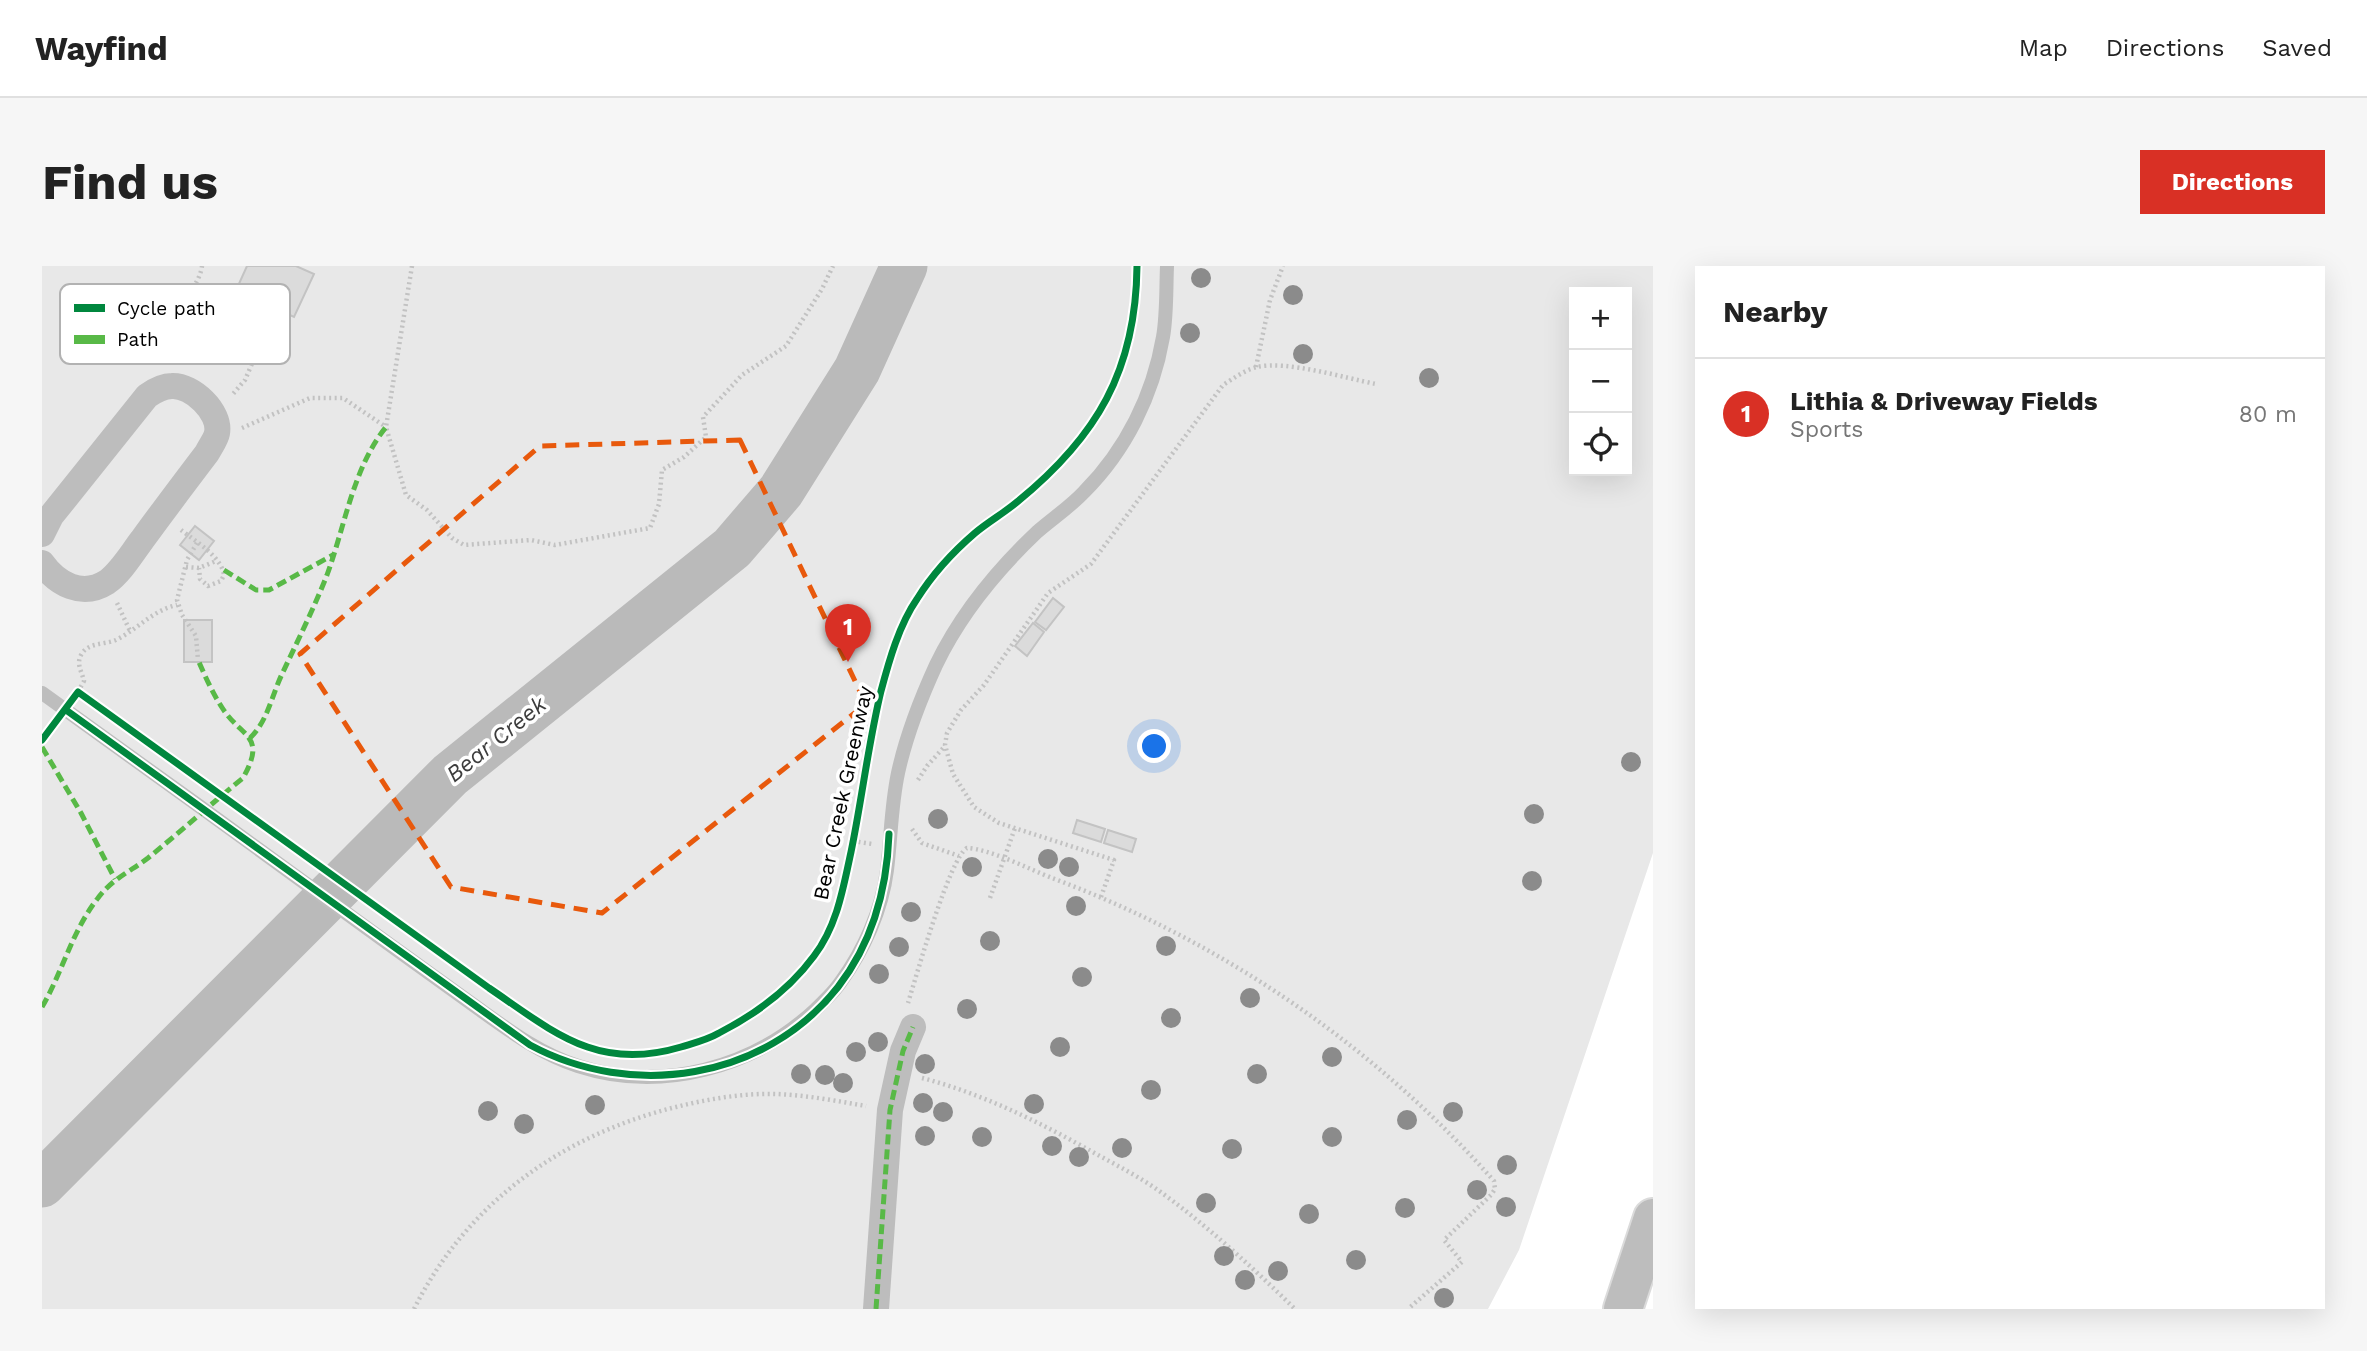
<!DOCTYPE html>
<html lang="en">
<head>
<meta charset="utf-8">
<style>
	body { margin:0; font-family:"Work Sans",sans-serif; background:#f6f6f6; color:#222 }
	.controls { position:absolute; right:21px; top:21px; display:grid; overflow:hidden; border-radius:0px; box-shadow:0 7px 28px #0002 }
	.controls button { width:63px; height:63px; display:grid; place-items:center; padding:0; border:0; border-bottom:2px solid #e0e0e0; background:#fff; color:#222; font:35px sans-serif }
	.you { position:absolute; left:1113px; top:481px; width:24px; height:24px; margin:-18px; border:5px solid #fff; border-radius:50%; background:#1a73e8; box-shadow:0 0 0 10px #1a73e833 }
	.badge { display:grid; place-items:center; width:46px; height:46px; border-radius:50%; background:#d93025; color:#fff; font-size:23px; font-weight:700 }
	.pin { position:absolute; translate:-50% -58px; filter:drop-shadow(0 2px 4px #0008) }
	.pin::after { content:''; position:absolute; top:37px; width:24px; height:21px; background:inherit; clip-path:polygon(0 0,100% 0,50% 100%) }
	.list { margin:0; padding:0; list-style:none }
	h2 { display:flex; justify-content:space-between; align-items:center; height:91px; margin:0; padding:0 28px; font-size:30px }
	h2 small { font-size:23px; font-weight:400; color:#767676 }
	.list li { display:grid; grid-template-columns:46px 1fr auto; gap:21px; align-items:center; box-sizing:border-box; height:112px; padding:0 28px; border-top:2px solid #e0e0e0 }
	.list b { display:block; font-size:26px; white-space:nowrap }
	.list p { margin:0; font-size:23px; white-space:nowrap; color:#767676 }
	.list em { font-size:23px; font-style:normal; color:#767676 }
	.icon { flex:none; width:38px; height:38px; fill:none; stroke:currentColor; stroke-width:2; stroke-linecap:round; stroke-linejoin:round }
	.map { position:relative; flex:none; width:1611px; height:1043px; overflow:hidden; border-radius:0px }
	header { display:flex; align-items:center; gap:42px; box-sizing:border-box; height:98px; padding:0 35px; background:#fff; border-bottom:2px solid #e0e0e0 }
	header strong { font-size:33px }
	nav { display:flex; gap:38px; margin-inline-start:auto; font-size:24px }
	.intro { display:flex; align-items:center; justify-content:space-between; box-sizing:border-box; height:168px; padding:0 42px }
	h1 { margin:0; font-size:49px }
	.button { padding:18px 32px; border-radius:0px; background:#d93025; color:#fff; font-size:24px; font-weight:700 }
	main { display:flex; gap:42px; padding:0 42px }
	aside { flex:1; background:#fff; border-radius:0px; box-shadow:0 7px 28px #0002 }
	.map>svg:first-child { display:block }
</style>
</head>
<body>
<header>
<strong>Wayfind</strong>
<nav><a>Map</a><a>Directions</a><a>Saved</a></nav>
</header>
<div class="intro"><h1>Find us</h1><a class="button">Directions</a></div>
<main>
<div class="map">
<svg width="1611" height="1043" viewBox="0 0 1611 1043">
	<rect width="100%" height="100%" fill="#fff"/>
	<path fill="#e8e8e8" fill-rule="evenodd" d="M0,0H1611V587L1477,984L1446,1043H0ZM1532,26H1585V205H1532Z"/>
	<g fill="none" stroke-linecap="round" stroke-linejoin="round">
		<polyline stroke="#bababa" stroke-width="47" points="0,918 408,509 690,282 739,225 815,104 862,0"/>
	</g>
	<g fill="#dbdbdb" stroke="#c3c3c3" stroke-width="2">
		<polygon points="205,0 254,0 272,8 252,51 235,43 227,60 186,42"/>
		<polygon points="153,260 172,275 157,294 138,279"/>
		<polygon points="1011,332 1022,341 1004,364 993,356"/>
		<rect x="142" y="354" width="28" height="42"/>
		<polygon points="991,357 1002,366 985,390 973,380"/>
		<polygon points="1035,554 1063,563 1059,576 1031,567"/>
		<polygon points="1066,564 1094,573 1090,586 1062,577"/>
	</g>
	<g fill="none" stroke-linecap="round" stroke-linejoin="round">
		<defs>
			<polyline id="highway" points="1581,1043 1611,952"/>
		</defs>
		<use href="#highway" stroke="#dbdbdb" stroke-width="42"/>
		<g stroke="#c2c2c2" stroke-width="4.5" stroke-dasharray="2 3.5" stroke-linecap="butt">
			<polyline points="370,0 344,161 364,229 385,244 410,272 422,279 489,274 513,279 608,262 617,238 620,204 642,191 664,171 661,151 700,109 744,80 780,23 791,0"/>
			<polyline points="224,65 231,67 238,65 246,48"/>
			<path d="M134,97C131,86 125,70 129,58C135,37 157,22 160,0"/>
			<polyline points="144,97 157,69 193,49 224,65 203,114 190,129"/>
			<polyline points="1214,101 1228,34 1241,0"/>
			<polyline points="200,162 268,132 301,132 344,161"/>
			<path d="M139,264C153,275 179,290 182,309L179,315L166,320L158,313L157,302"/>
			<polyline points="155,277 145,294 135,334 140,349 154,370 156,394"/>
			<polyline points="144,301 157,302 174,295"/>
			<polyline points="75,337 88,365"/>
			<path d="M36,426L42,415C40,406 34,398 39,389C46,376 62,379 74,374C96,363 111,344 135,339"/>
			<polyline points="876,514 885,500 903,480"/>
			<polyline points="870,563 880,577 917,590"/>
			<polyline points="811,575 830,578"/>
			<path d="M1059,631L1072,594L957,557L932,541L911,508L903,479L905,467L919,444L942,419L1006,327L1049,298L1181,119C1192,112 1203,104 1215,101C1244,94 1303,112 1334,118"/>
			<polyline points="948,632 973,562"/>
			<path d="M866,737C874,711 908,591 925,582C948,583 987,603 1010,612C1179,675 1333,780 1452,915L1453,923L1449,929L1402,974L1420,996L1366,1043"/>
			<path d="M880,812C942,828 1001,858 1056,889C1078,901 1101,913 1120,927C1168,962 1211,1002 1253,1043"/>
			<path d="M372,1043C425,937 520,869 634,841C666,833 701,827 734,828C764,829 795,835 824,840"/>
		</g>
		<path stroke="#bdbdbd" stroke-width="14" d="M0,427C115,509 230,593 344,676C375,698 406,721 437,743C469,766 499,788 536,800C619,827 711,802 774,743C782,735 791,727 798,717C822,684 840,644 845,604C849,572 849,540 856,507C864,470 878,434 894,399C918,349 955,304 995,266C1011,252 1028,241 1042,226C1084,184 1111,129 1121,71C1125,48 1124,23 1125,0"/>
		<g stroke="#bdbdbd" stroke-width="26">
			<path d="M0,268L9,250L105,130C112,125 120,120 130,120C150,119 179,146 175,167C174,173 168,181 165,187C143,216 121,245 100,274C90,287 79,306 65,316C40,332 15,318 0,297"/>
			<polyline points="834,1043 848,844 861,785 871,761"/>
		</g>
		<use href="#highway" stroke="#bdbdbd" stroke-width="38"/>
		<g stroke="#58b947" stroke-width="5" stroke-dasharray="10 5" stroke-linecap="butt">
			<polyline points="182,304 214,324 227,324 291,289"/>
			<path d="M208,472C226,455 230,428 241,406C256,374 272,342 285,309C303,260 311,202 344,161"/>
			<polyline points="0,481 39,547 73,613"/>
			<path d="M0,741C21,705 30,665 56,632C70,613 89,605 106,592C138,566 169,538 201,512C225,469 200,472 181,443C171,428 163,410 156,394"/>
			<polyline points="834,1043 848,844 861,785 871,761"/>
		</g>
		<defs>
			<g id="cycleway">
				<path d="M24,444L488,779C590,834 723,814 796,721C830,677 845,623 847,568"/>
				<path d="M0,474L36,426L447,722C512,766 555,806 639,781C652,777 665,774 677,767C714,748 747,724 772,690C795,660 801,623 809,586C820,533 826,479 839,425C847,395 857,359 875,333C890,309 912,285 933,267C946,256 962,247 975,236C1055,171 1094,104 1095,0"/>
			</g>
		</defs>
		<use href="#cycleway" stroke="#fff" stroke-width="11"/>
		<use href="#cycleway" stroke="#00873e" stroke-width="7"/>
	</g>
	<g fill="#8b8b8b">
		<circle cx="1159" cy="12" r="10"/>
		<circle cx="1251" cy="29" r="10"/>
		<circle cx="1148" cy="67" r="10"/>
		<circle cx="1261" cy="88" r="10"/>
		<circle cx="1387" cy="112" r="10"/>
		<circle cx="1589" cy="496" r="10"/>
		<circle cx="1492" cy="548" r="10"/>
		<circle cx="896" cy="553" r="10"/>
		<circle cx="1006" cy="593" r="10"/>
		<circle cx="930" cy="601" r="10"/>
		<circle cx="1027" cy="601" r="10"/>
		<circle cx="1490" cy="615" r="10"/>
		<circle cx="1034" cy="640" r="10"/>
		<circle cx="869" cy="646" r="10"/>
		<circle cx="948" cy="675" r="10"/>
		<circle cx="1124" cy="680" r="10"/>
		<circle cx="857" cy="681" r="10"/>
		<circle cx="837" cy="708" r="10"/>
		<circle cx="1040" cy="711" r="10"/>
		<circle cx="1208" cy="732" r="10"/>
		<circle cx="925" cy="743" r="10"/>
		<circle cx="1129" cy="752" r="10"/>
		<circle cx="836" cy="776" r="10"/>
		<circle cx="1018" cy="781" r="10"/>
		<circle cx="814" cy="786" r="10"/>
		<circle cx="1290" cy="791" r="10"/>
		<circle cx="883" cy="798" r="10"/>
		<circle cx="759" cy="808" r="10"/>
		<circle cx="1215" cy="808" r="10"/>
		<circle cx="783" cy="809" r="10"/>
		<circle cx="801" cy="817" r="10"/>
		<circle cx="1109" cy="824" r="10"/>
		<circle cx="881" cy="837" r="10"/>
		<circle cx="992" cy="838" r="10"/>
		<circle cx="553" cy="839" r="10"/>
		<circle cx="446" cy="845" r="10"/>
		<circle cx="901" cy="846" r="10"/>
		<circle cx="1411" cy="846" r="10"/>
		<circle cx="1365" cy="854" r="10"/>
		<circle cx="482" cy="858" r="10"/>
		<circle cx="883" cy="870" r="10"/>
		<circle cx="940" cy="871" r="10"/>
		<circle cx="1290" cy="871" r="10"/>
		<circle cx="1010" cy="880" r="10"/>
		<circle cx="1080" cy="882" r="10"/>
		<circle cx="1190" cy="883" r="10"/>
		<circle cx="1037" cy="891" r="10"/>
		<circle cx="1465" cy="899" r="10"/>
		<circle cx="1435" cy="924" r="10"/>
		<circle cx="1164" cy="937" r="10"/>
		<circle cx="1464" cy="941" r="10"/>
		<circle cx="1363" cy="942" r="10"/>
		<circle cx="1267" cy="948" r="10"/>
		<circle cx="1182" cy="990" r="10"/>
		<circle cx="1314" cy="994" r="10"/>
		<circle cx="1236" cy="1005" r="10"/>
		<circle cx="1203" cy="1014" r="10"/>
		<circle cx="1402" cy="1032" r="10"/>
	</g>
	<path fill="none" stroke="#e8590c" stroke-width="5" stroke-dasharray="14 9" stroke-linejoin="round" d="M698,174L824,438L560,647L409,621L258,388L498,180Z"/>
	<g text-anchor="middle" stroke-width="7" stroke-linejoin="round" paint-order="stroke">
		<g font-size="21" fill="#000" stroke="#fff">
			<text transform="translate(801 527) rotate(-78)" y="7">Bear Creek Greenway</text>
		</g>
		<g font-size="23" font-style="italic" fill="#3d3d3d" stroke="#fff">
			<text transform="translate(454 473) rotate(-39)" y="8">Bear Creek</text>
		</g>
	</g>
	<rect x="18" y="18" width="230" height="80" rx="10" fill="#fff" stroke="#b2b2b2" stroke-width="2"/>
	<rect x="32" y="38" width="31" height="8" fill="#00873e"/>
	<rect x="32" y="69" width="31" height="9" fill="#58b947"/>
	<g font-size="19" fill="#000">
		<text x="75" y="49">Cycle path</text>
		<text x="75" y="80">Path</text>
	</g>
</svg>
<div class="controls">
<button>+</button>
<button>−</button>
<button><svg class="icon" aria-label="locate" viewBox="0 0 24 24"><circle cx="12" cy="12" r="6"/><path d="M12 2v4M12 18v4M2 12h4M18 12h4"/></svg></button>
</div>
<div class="you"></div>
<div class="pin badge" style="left:806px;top:396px">1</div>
</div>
<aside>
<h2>Nearby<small></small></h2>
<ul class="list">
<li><span class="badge">1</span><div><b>Lithia &amp; Driveway Fields</b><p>Sports</p></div><em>80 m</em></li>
</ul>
</aside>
</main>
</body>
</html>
